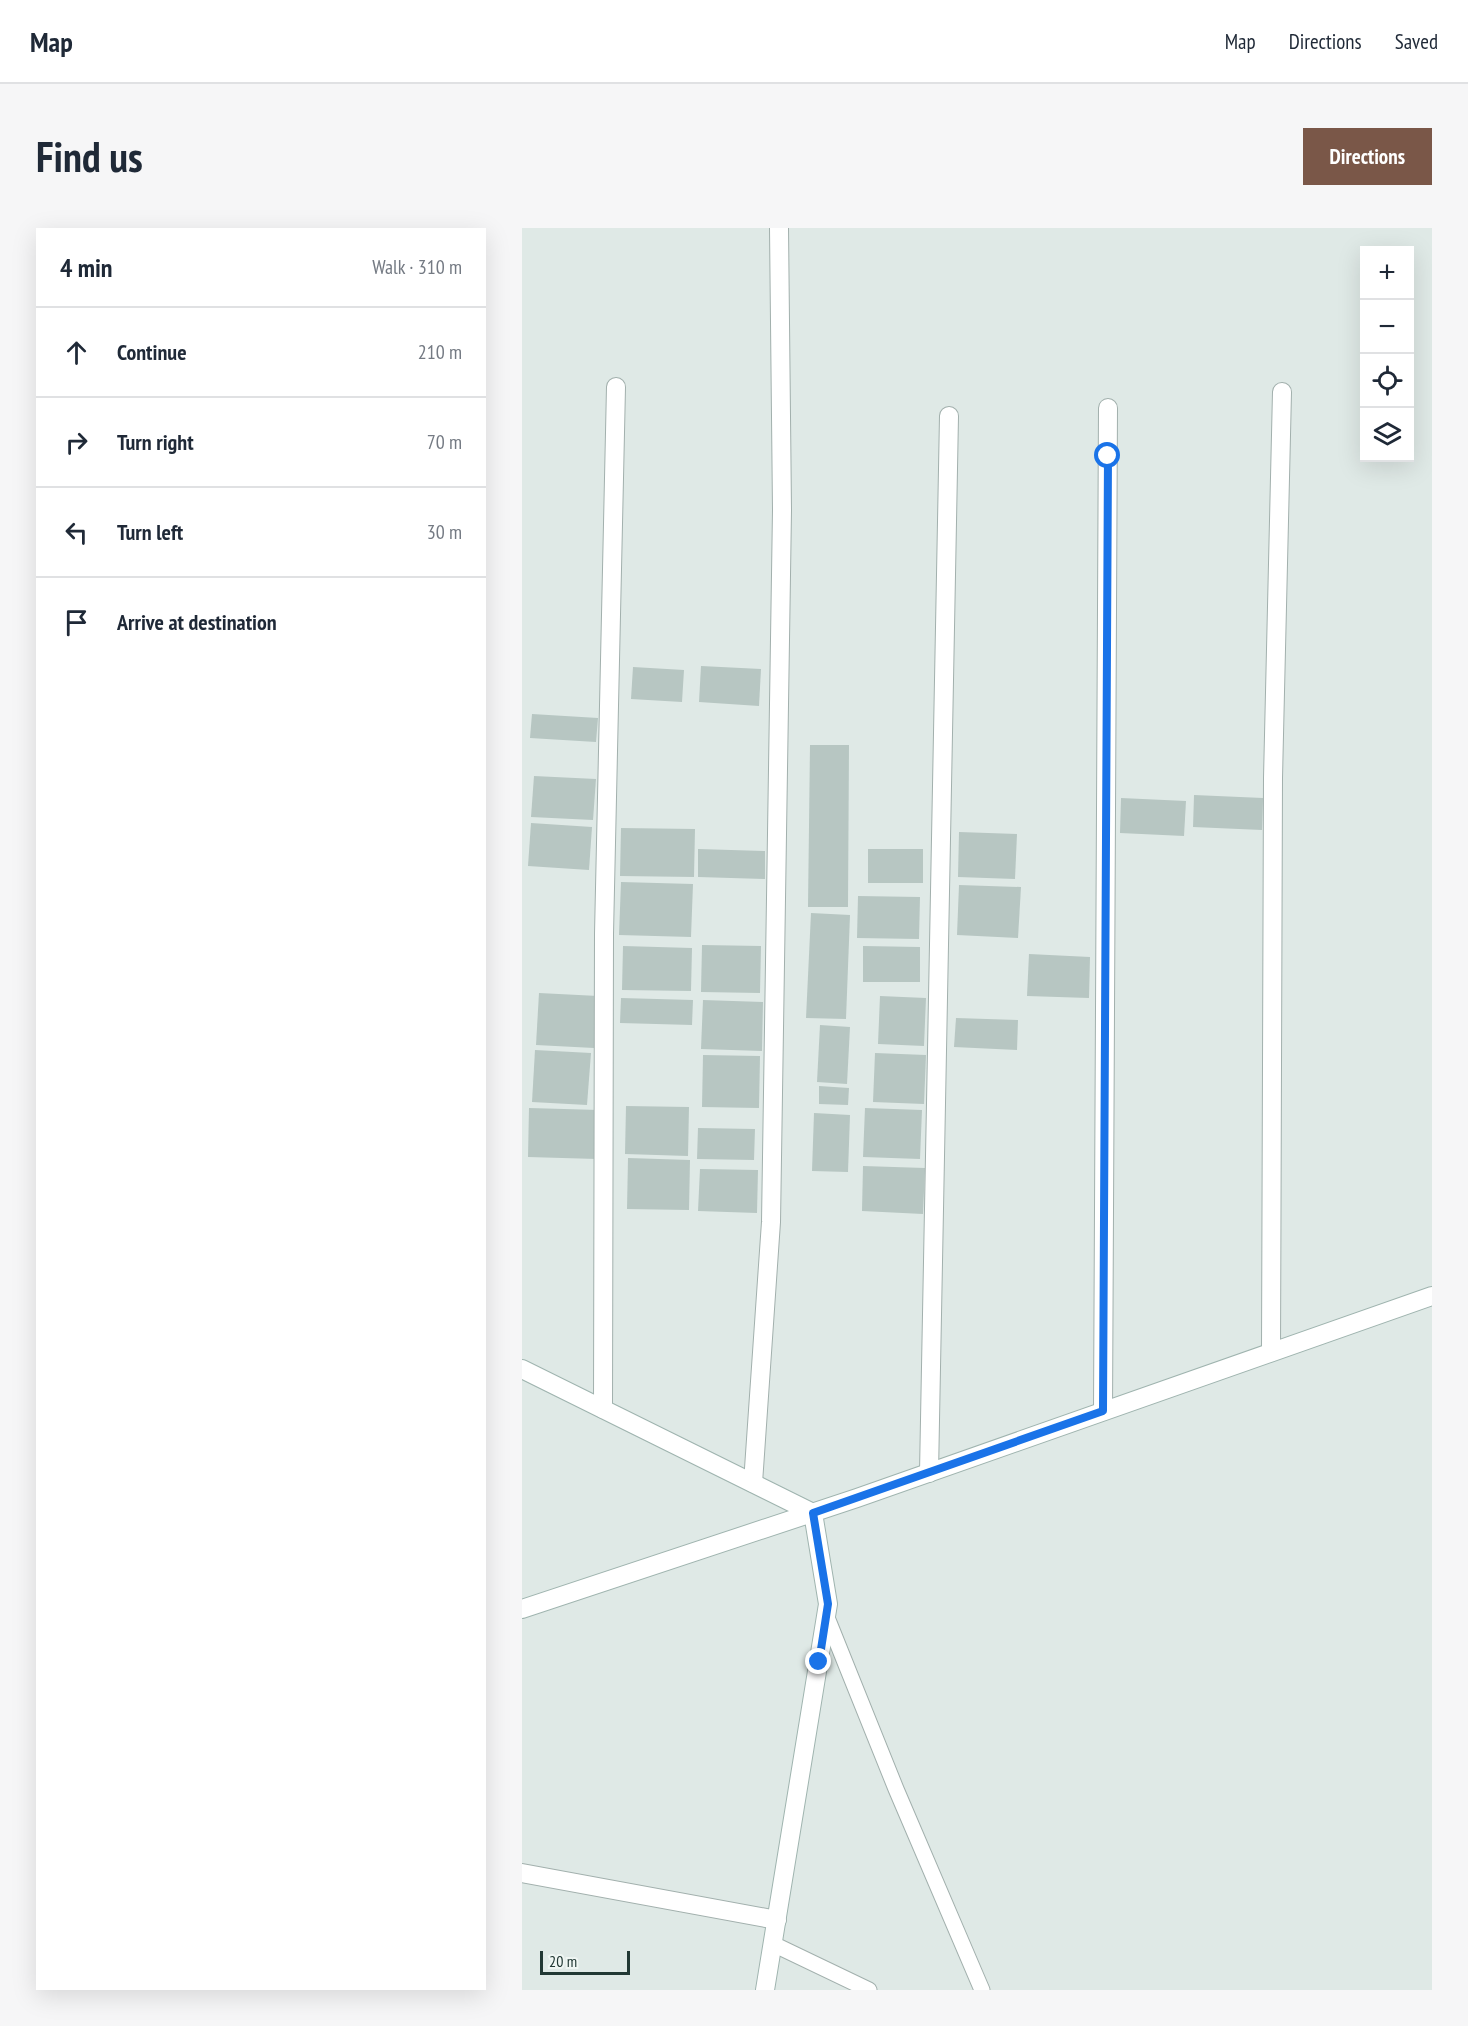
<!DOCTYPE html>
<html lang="en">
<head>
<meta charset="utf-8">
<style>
	body { margin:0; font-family:"PT Sans Narrow",sans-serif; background:#f6f6f7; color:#1f2937 }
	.controls { position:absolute; right:18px; top:18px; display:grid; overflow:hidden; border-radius:0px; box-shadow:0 6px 24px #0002 }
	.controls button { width:54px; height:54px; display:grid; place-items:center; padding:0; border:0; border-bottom:2px solid #e0e1e3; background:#fff; color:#1f2937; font:30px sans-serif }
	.scale { position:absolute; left:18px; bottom:15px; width:90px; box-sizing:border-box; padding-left:6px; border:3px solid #213834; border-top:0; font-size:16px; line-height:21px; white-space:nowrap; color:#213834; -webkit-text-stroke:4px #eff6f3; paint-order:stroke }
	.stop { position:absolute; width:18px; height:18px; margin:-14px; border:4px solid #1a73e8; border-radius:50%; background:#fff }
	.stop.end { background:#1a73e8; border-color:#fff; box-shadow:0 2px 6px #0008 }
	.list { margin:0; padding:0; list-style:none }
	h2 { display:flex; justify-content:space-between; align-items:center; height:78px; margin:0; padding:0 24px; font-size:26px }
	h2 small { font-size:20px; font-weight:400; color:#747a83 }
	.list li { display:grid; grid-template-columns:39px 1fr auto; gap:18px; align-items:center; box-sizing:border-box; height:90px; padding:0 24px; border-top:2px solid #e0e1e3 }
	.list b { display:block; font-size:22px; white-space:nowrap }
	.list em { font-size:20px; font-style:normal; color:#747a83 }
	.icon { flex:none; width:33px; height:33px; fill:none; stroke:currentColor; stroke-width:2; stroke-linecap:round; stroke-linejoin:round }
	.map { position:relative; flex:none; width:910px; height:1762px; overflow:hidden; border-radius:0px }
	header { display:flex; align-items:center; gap:36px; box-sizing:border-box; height:84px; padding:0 30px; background:#fff; border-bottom:2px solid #e0e1e3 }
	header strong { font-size:28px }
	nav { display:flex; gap:33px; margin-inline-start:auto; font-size:21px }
	.intro { display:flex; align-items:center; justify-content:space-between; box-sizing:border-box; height:144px; padding:0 36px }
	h1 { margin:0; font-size:42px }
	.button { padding:15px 27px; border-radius:0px; background:#7a5748; color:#fff; font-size:21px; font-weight:700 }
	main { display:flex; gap:36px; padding:0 36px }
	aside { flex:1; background:#fff; border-radius:0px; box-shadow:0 6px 24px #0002 }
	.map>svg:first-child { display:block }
</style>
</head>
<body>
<header>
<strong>Map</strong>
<nav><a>Map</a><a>Directions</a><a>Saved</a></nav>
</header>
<div class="intro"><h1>Find us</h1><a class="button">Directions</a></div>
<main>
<aside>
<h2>4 min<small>Walk · 310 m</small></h2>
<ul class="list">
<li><svg class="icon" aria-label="ahead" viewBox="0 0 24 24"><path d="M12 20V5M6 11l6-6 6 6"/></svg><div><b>Continue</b></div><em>210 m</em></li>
<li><svg class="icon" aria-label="right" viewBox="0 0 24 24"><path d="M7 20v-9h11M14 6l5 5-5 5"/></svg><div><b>Turn right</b></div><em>70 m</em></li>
<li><svg class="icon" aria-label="left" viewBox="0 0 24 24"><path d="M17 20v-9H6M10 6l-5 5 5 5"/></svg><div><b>Turn left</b></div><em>30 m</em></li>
<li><svg class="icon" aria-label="arrive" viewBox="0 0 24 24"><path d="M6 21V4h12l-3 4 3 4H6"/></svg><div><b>Arrive at destination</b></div></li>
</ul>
</aside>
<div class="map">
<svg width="910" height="1762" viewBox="0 0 910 1762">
	<rect width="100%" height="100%" fill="#dfe9e6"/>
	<g fill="#b7c6c2">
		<polygon points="179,438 239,441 237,478 177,474"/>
		<polygon points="111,439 162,442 160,474 109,471"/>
		<polygon points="10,486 76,490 74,514 8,510"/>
		<polygon points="288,517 327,517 326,679 286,679"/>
		<polygon points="12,548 74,551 71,592 9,589"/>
		<polygon points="672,567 741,570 740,602 671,599"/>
		<polygon points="599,570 664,573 662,608 598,605"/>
		<polygon points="9,595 70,599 67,642 6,638"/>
		<polygon points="99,600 173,601 172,649 98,648"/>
		<polygon points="437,604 495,606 493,651 436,649"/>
		<polygon points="176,621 243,623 243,651 176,649"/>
		<rect x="346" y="621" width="55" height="34"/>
		<polygon points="99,654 171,656 169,709 97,707"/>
		<polygon points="437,657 499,659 496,710 435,707"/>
		<polygon points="336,668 398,669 397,711 335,710"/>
		<polygon points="289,685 328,687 324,791 284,790"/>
		<polygon points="180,717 239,718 238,765 179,764"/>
		<polygon points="101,718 170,720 169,763 100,762"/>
		<polygon points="341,718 398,719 398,754 341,754"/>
		<polygon points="507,726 568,729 567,770 505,768"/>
		<polygon points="17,765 76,768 72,820 14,817"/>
		<polygon points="358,768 404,770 402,818 356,816"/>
		<polygon points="99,770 171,772 170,797 98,795"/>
		<polygon points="181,772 241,774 240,823 179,821"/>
		<polygon points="434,790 496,792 495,822 432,819"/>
		<polygon points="298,797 328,799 325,856 295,854"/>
		<polygon points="13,822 69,825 65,877 10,874"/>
		<polygon points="353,825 404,827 402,876 351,874"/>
		<polygon points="181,827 238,828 237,880 180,879"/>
		<polygon points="297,858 327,860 326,877 297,876"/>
		<polygon points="104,878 167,879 166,928 103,926"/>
		<polygon points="7,880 77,882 75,931 6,929"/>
		<polygon points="343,880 400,882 398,931 341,929"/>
		<polygon points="292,885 328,887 326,944 290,943"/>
		<polygon points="176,900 233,901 232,932 175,931"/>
		<polygon points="106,930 168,932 167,982 105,981"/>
		<polygon points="341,938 403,940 401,986 340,983"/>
		<polygon points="178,941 236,942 235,985 176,983"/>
	</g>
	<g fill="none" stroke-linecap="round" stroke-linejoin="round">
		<defs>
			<g id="lane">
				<polyline points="304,1387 374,1561 460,1762"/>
				<polyline points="251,1716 347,1762"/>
			</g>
			<g id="street">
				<polyline points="749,1124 751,550 760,164"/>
				<polyline points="81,1181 82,706 94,159"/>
				<polyline points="581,1183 586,180"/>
				<polyline points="407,1245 427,188"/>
				<polyline points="231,1255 249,994 260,282 257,0"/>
				<polyline points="0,1645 255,1692"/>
			</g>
			<g id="secondary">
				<polyline points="0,1141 291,1285 306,1376 243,1762"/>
				<polyline points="0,1381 335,1270 910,1068"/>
			</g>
		</defs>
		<use href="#lane" stroke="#a2b0ad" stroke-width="17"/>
		<use href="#street" stroke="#a2b0ad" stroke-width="20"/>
		<use href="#secondary" stroke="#9fb4af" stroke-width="20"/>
		<use href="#lane" stroke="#fff" stroke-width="15"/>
		<use href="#street" stroke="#fff" stroke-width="18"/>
		<use href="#secondary" stroke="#fff" stroke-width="18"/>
	</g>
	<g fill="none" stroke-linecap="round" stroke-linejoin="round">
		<polyline stroke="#1a73e8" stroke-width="8" points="297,1434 306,1376 291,1285 581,1183 586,228"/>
	</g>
</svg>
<div class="controls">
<button>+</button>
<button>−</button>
<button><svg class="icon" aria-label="locate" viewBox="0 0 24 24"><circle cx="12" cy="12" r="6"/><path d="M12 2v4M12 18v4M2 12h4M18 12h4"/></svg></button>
<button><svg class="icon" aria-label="layers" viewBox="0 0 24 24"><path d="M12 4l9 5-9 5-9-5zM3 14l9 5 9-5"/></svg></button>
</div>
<div class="scale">20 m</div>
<div class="stop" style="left:586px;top:228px"></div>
<div class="stop end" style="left:297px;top:1434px"></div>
</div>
</main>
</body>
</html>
